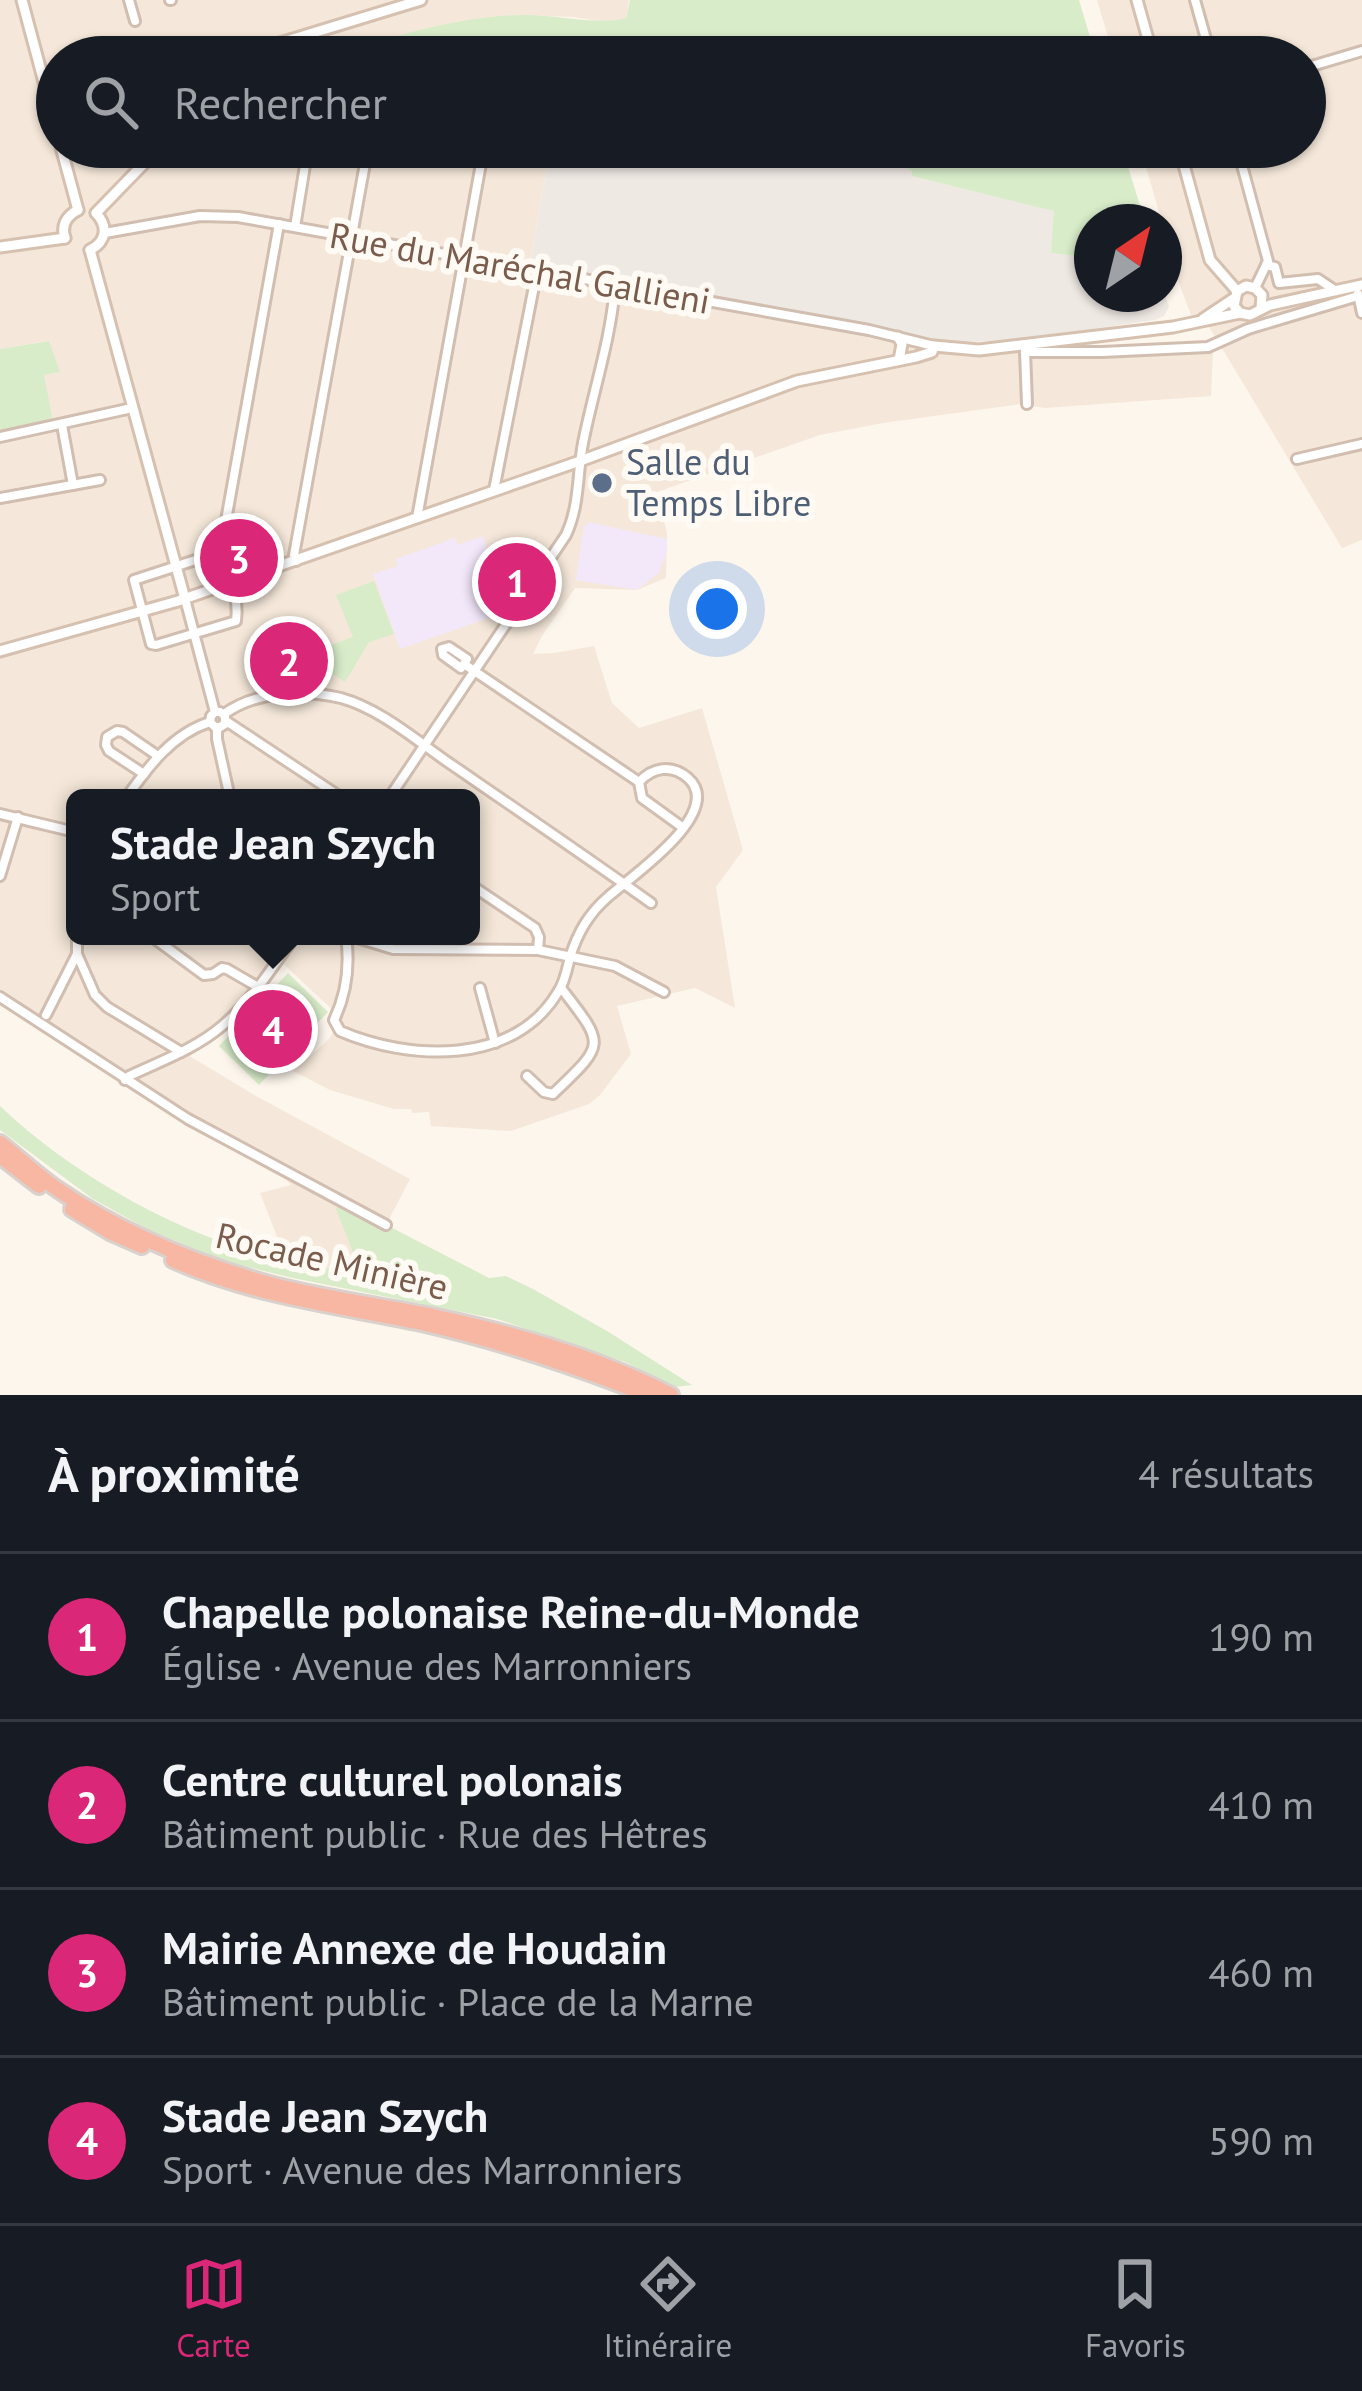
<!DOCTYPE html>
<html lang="fr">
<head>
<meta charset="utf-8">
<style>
	body { margin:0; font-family:"PT Sans",sans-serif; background:#20242c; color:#f1f3f6 }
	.compass { position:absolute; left:1074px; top:204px; width:108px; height:108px; border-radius:50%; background:#171b24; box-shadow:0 3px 9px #0004; rotate:35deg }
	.you { position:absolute; left:717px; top:609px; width:42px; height:42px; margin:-30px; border:9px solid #fff; border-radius:50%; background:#1a73e8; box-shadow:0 0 0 18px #1a73e833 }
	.badge { display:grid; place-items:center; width:78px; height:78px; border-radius:50%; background:#db2777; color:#fff; font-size:39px; font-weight:700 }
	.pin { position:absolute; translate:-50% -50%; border:6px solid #fff; box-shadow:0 3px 12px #0006 }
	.popup { position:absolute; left:66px; top:789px; width:414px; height:156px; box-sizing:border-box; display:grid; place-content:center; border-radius:18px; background:#171b24; filter:drop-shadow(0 3px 9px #0005); font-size:39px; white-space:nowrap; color:#9ea1a6 }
	.popup b { font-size:45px; color:#f1f3f6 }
	.popup::after { content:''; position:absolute; left:50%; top:100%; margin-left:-24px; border:24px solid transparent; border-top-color:#171b24 }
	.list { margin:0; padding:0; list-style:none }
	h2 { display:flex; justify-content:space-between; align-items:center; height:156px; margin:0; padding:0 48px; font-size:51px }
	h2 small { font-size:39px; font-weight:400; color:#9ea1a6 }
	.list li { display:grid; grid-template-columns:78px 1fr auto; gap:36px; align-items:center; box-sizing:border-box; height:168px; padding:0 48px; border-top:3px solid #363941 }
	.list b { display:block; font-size:45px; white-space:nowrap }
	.list p { margin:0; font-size:39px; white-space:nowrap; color:#9ea1a6 }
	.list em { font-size:39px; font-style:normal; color:#9ea1a6 }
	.icon { flex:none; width:66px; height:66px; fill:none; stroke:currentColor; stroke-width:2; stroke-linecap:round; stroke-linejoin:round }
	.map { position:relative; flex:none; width:1362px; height:1395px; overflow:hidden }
	.search { position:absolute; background:#171b24; box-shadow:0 3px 9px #0004; left:36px; right:36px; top:36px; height:132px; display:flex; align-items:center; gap:30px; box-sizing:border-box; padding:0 42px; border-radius:66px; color:#9ea1a6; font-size:45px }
	.sheet { height:828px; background:#171b24 }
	nav { display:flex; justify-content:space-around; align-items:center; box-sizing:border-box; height:168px; border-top:3px solid #363941; background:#171b24; font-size:33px; color:#9ea1a6 }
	nav a { display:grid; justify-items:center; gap:6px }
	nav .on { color:#db2777 }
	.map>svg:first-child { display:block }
</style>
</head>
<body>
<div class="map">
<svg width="1362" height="1395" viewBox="0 0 1362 1395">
	<rect width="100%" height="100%" fill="#fdf6ec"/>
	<g fill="#f5e8da" fill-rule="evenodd">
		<path d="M0,0H629L626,18L611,23L573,17L521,15L455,22L328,57H57V147H550L530,264L659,288L688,299L934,346L1053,341L1056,353L1208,347L1213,352L1211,396L1045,408L1021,404L883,423L820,435L657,492L667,533L666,578L637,590L575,588L542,636L533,654L554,653L594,646L612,703L639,728L702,708L743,850L716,887L735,1008L695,988L617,1006L631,1054L600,1095L589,1104L511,1131L431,1126L429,1112L412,1113L411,1109H394L330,1090L293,1071L329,1039L337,1026V1014L278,959L241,1008L183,1052L256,1096L410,1179L386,1225L337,1209L362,1274L312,1266L303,1246L283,1252L260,1193L291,1185L273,1166L225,1140L0,997V437L43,374L59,372L48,341L0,349ZM75,798H471V936H75Z"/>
		<polygon points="1097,0 1362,0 1362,540 1342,548 1217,340 1209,327 1191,315 1174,270 1164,222 1162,222 1140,147 1305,147 1305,57 1114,57"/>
	</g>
	<polygon fill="#efe9e4" points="550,147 758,147 806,151 808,147 867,147 912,171 912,176 1055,211 1051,253 1092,258 1092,294 1164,292 1169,307 1164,316 1154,320 1080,331 997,341 921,343 688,299 659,288 530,265"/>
	<g fill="#f3e8fa">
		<polygon points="588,522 667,539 667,551 659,573 637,590 576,580 584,525 587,526"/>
		<polygon points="483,536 509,611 400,649 373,574 398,566 396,559 455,538 458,545"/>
	</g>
	<g fill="#d8ecc9">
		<path d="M630,0H1079L1096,57H328C391,37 456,16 523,15C554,14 600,26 626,18Z"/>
		<polygon points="867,147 1122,147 1145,222 1092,222 1092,258 1051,253 1054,211 912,176 912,171"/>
		<polygon points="49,341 60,372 44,375 54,427 0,437 0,349"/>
		<polygon points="374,581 394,634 369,642 345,682 324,668 328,646 353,637 336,595"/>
		<polygon points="288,973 328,1012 259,1085 219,1046"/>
		<path d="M0,1106C75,1178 193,1243 296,1263C317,1268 339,1270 361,1273L336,1209L340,1201L489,1278L506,1276L533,1289L607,1331L692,1385L675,1387L625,1362L497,1319L288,1277L224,1261L149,1230L93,1199L0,1130Z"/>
	</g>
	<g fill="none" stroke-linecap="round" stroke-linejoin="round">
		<defs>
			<g id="street">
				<polyline points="129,0 135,21"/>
				<polyline points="170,0 171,0"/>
				<polyline points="1195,0 1211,57"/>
				<polyline points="1305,68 1362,51"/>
				<polyline points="1237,147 1268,261 1255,288"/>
				<polyline points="295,227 308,147"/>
				<polyline points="105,233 200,216 238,217 869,330 934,346"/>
				<polyline points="1266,265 1275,267 1279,283 1318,279 1336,291"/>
				<polyline points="1358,294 1362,313"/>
				<polyline points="1025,351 1027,404"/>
				<polyline points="1025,352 1102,352 1208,347 1248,329 1358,296"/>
				<polyline points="62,425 73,485"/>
				<polyline points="0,437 132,408"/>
				<polyline points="1297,459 1362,444"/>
				<polyline points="494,490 537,271"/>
				<polyline points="0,498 100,480"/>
				<polyline points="417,518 484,147"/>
				<path d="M217,553C230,566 239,601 236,621L156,645L151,644L134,580Z"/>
				<polyline points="220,554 279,224"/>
				<polyline points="296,561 294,555 368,147"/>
				<polyline points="185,599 215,712 211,716 210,722 215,727 220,727 225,724 225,716 220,712 215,712"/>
				<polyline points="464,664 461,668 443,655 442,649 449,647 467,659 464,664 639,782"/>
				<path d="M224,714C256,691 303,689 341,698C381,709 418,742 452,765C519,811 585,856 651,903"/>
				<polyline points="226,721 342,798"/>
				<polyline points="217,728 217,739 230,798"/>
				<polyline points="144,774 109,751 106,745 107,737 117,731 123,732 158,756"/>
				<path d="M126,798C148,767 172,734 210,722"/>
				<path d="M389,798L566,535C580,505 577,475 583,443C593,392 611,339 615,286"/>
				<polyline points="0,814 75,832"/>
				<polyline points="0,876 18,817"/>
				<polyline points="471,885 535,928 539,937 538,950"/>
				<polyline points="151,936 204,975 213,974 222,968 227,969 258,987"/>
				<path d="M346,936C350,965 347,993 334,1020L340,1031C409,1061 514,1066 558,992C565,982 567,969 570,957C578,932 589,913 609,896C632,876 726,812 688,778C672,764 653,767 639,782L642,798L682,827"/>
				<polyline points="351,936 393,949 538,950 615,966 664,992"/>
				<polyline points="77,954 95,995 107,1007 181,1052"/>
				<polyline points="480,988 495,1043"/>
				<polyline points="0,997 188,1119 386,1225"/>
				<polyline points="46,1015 77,954 77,936"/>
				<path d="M527,1076L544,1092L553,1094C606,1043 606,1046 561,988"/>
				<path d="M125,1080L129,1076C161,1061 195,1049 222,1026C252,1001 272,967 295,936"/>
			</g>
			<g id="secondary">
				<polyline points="22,0 57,131"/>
				<polyline points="1137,0 1153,57"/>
				<polyline points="250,57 270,46 421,0"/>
				<polyline points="61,147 78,210"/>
				<polyline points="1179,147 1210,260 1237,291"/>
				<polyline points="96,213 160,147"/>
				<path d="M65,238C61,226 66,216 78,210"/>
				<polyline points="0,247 65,238"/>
				<polyline points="90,250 185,599"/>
				<path d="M90,250C106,242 109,227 96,213"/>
				<polyline points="1261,308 1262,295 1255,288 1246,286 1237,291 1234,306 1240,313 1250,315 1270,305 1362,285"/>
				<polyline points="1203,319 1233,299"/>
				<polyline points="898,337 902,344 899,360"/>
				<polyline points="0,651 178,601 580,461 797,381 916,357 932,352 934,346 979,350 1173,327 1240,313"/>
			</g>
			<g id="highway">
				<path d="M0,1143C19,1158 37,1175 57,1189C120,1232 192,1262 266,1283C321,1298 380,1305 437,1317C517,1334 598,1357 671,1395"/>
				<polyline points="0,1156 39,1186"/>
				<polyline points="72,1209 110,1232 142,1246"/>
				<path d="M173,1260C251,1295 334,1305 417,1322C497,1340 572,1365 648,1395"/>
			</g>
		</defs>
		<use href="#street" stroke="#d1beb0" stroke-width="14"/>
		<use href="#secondary" stroke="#d6c0b0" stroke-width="15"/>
		<use href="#highway" stroke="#dad1cd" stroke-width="20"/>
		<use href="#street" stroke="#fff" stroke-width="8"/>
		<use href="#secondary" stroke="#fff" stroke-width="9"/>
		<use href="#highway" stroke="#f7b7a3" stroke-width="14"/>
	</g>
	<circle fill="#5c6f8a" stroke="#fffaf3" stroke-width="4.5" cx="602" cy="483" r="12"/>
	<g text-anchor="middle" stroke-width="12" stroke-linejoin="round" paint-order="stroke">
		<g font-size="36" fill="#7a5c4d" stroke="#fffaf3">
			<text transform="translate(520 268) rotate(10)" y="13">Rue du Maréchal Gallieni</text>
			<text transform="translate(332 1261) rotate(13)" y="13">Rocade Minière</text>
		</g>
		<g font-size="36" fill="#4e5e75" stroke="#fffaf3" text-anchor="start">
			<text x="626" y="475">Salle du<tspan x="626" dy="41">Temps Libre</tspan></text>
		</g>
	</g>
</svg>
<svg class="compass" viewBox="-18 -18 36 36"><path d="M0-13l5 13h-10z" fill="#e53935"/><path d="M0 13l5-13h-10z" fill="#9ea1a6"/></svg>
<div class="you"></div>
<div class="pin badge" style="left:517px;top:582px">1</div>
<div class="pin badge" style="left:289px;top:661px">2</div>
<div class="pin badge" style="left:239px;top:558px">3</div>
<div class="pin badge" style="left:273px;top:1029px">4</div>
<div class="popup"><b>Stade Jean Szych</b>Sport</div>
<div class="search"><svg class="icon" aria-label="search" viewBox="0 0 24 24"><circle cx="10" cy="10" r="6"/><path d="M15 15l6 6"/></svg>Rechercher</div>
</div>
<section class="sheet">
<h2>À proximité<small>4 résultats</small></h2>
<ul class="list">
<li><span class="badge">1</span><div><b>Chapelle polonaise Reine-du-Monde</b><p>Église · Avenue des Marronniers</p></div><em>190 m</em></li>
<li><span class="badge">2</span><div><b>Centre culturel polonais</b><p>Bâtiment public · Rue des Hêtres</p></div><em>410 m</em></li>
<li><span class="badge">3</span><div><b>Mairie Annexe de Houdain</b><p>Bâtiment public · Place de la Marne</p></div><em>460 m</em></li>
<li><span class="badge">4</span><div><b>Stade Jean Szych</b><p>Sport · Avenue des Marronniers</p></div><em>590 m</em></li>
</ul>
</section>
<nav>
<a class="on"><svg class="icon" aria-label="map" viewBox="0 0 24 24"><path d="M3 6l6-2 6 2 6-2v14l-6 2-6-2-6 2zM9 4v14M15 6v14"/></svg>Carte</a>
<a><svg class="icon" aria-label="directions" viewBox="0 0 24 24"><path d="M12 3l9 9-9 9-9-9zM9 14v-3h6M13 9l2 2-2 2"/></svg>Itinéraire</a>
<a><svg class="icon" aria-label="saved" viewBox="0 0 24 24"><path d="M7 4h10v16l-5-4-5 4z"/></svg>Favoris</a>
</nav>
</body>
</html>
